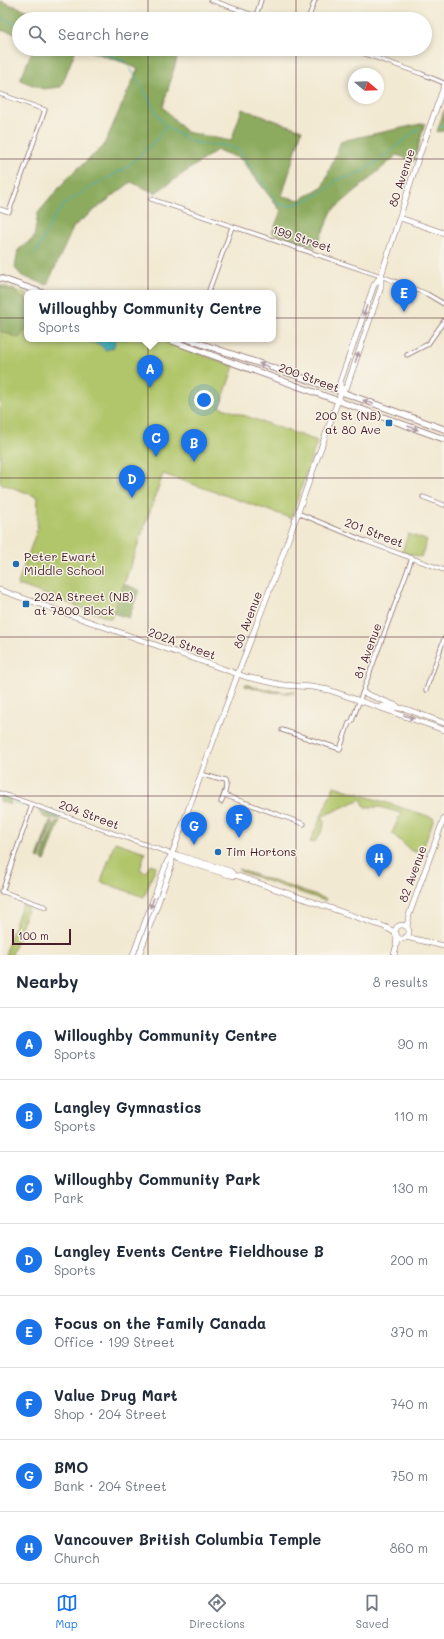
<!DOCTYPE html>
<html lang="en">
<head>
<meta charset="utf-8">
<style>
	body { margin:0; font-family:Mali,sans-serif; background:#f2f2f3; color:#1f2937 }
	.compass { position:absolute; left:348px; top:68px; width:36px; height:36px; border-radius:50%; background:#fff; box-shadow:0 2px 6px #0003; rotate:109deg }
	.scale { position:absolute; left:12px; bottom:10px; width:59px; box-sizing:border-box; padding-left:4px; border:2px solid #4a1f2b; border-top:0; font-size:11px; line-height:14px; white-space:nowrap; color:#4a1f2b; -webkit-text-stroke:3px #f7f3e8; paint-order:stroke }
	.you { position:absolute; left:204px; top:400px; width:14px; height:14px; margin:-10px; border:3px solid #fff; border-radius:50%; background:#1a73e8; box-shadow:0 0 0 6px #1a73e833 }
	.badge { display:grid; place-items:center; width:26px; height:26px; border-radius:50%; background:#1a73e8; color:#fff; font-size:13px; font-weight:700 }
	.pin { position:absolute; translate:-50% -33px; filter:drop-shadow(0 1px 2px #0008) }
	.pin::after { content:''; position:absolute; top:21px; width:14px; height:12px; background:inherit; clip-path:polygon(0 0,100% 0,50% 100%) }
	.popup { position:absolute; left:24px; top:290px; width:252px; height:52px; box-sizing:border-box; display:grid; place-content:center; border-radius:8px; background:#fff; filter:drop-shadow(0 1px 3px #0005); font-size:13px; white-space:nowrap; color:#747a83 }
	.popup b { font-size:15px; color:#1f2937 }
	.popup::after { content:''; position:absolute; left:50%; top:100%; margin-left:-8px; border:8px solid transparent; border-top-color:#fff }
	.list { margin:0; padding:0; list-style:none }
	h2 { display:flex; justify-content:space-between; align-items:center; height:52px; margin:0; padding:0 16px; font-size:17px }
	h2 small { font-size:13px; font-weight:400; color:#747a83 }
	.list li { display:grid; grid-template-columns:26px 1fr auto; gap:12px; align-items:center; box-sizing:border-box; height:72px; padding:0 16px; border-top:1px solid #e0e1e3 }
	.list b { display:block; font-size:15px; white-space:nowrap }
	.list p { margin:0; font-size:13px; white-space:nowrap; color:#747a83 }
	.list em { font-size:13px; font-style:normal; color:#747a83 }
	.icon { flex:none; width:22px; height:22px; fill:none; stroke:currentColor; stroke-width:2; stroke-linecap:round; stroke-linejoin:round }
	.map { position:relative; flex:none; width:444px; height:955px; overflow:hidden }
	.search { position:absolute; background:#fff; box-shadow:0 2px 6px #0003; left:12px; right:12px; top:12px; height:44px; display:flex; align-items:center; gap:10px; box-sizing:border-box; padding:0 14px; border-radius:22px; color:#747a83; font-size:15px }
	.sheet { height:628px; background:#fff }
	nav { display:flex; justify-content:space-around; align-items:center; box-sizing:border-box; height:56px; border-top:1px solid #e0e1e3; background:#fff; font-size:11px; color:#747a83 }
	nav a { display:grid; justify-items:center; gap:2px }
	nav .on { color:#1a73e8 }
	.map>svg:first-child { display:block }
</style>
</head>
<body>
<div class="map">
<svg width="444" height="955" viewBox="0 0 444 955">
	<rect width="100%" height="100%" fill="#f7f3e8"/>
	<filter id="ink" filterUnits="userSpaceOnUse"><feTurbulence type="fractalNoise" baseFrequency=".025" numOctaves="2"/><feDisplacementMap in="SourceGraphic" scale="8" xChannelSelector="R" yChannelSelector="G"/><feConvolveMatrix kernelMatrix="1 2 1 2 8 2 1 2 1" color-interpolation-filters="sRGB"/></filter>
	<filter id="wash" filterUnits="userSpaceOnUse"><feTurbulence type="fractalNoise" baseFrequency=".012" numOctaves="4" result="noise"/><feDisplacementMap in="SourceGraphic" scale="16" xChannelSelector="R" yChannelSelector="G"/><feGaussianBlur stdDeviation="0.9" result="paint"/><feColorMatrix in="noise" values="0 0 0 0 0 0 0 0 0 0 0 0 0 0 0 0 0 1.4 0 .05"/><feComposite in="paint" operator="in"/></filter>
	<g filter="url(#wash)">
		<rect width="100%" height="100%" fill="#f2e9d2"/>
		<g fill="#b1c66b" stroke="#7e724b">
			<polygon points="0,285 27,294 27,339 156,339 234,366 220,407 317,441 291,518 163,474 124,584 111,619 22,586 17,586 37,530 38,497 0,483"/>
			<polygon points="408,534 427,540 421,557 402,552"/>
			<polygon points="245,684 256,688 258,687 258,689 263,689 263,690 272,690 272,692 275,691 286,693 286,692 294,691 294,693 270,692 245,686"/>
			<path d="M334,786L434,818L421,854L410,850L392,833L401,813L380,807H365L361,799L323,816C326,828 321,833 314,843L310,842Z"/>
			<polygon points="0,795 11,799 10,805 0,801"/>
			<path d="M38,809L61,818L60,819C51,819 41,819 38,809Z"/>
			<polygon points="115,842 145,852 140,870 146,872 150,864 156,866 144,897 101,882"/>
			<polygon points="238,869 326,899 325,901 241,872"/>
			<polygon points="22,905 28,907 12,954 14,955 6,955 7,947"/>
		</g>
		<g fill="#8cab5f" stroke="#6b6545">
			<polygon points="0,1 52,19 19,19 19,34 0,30"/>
			<polygon points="33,49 76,49 61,87 43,89 20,80"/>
			<polygon points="84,49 174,49 179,51 163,107 186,132 231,141 242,109 302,130 282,196 300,200 323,186 341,141 425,123 414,161 397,155 332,211 316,247 272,233 281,211 241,159 217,150 155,193 131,182 74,226 47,285 22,276 15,268 18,250 34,238 38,213 70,175 103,147 138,69 125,63"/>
			<polygon points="444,110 444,131 437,132"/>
			<polygon points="0,287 18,293 18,296 27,300 27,328 19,338 0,331"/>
			<polygon points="124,584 139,590 129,618 113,613"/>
			<polygon points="50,821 52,821 52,825 42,850 40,859 37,858"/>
			<polygon points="60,821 45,861 42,860 44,851 55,822"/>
		</g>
		<polygon fill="#40afbc" stroke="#456774" points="80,339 116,339 116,340 113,348 105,350 99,344"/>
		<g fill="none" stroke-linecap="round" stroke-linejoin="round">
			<g stroke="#40afbc" stroke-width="1">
				<polyline points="0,18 19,25"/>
				<path d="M90,49L126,61L162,122L171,130L193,142L208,145H223L238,150L278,203C288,212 319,195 328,188C331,186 334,182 337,180C342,178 347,178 352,176C377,165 398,144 419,128"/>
				<polyline points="438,127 444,126"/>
				<polyline points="35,255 54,217 64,205 88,188 125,169 155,141 166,126"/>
				<polyline points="0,798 10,802"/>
				<polyline points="14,803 22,806"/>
				<polyline points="40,812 59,818"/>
			</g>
		</g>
	</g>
	<g filter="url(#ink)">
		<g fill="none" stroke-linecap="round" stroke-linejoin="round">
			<defs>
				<g id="street">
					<polyline points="211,0 264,19"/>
					<polyline points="256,16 261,0"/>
					<polyline points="308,19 315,0"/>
					<polyline points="351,49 422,74 444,83"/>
					<polyline points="0,94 45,110 9,212 0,209"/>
					<polyline points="151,199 381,276 427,294 444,304"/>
					<polyline points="208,293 232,227"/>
					<polyline points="407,355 428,344 444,321"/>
					<polyline points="423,497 444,505"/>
					<polyline points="298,513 365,541 444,570"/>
					<polyline points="426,690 444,639"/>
					<polyline points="282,730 340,749 349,723 352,721 412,558"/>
					<path d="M201,774L225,781C228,787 224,795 221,802"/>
					<polyline points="0,793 172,854"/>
					<polyline points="224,795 304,824"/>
					<polyline points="1,891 46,907"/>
					<polyline points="2,892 32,805"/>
				</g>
				<g id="secondary">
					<polyline points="400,218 444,233"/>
					<polyline points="341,392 347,386 381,287 381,276 417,162 444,86"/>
					<polyline points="0,590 246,677 283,685 312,687 329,690 444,730"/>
					<polyline points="364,693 397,706"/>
					<polyline points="383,706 406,709 444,723"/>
					<polyline points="172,854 179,859 229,875 238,876 385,927 396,933"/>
					<polyline points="177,855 230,871 233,874"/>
					<circle cx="402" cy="932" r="7"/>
					<polyline points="407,927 409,915 444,818"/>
					<polyline points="406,937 444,946"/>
					<polyline points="133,955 167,862 172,854 240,668 279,565 341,392 340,382 374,285 381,276"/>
					<polyline points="139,955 172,864 172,855"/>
					<polyline points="394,955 396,947 397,936"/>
				</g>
				<g id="primary">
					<polyline points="0,278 43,293"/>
					<polyline points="167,339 444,439"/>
					<polyline points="187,339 300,377 444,429"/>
				</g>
			</defs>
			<use href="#street" stroke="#856665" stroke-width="5"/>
			<use href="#secondary" stroke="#856665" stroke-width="6"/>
			<use href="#primary" stroke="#856665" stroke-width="7"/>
			<use href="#street" stroke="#fff" stroke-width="3.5"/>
			<use href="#secondary" stroke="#fff" stroke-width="5"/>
			<use href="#primary" stroke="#fff" stroke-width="5.5"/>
		</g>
		<defs><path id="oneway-solid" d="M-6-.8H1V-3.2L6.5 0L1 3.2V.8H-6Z"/></defs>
		<g fill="#ae9aa0">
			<use href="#oneway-solid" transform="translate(365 311) rotate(109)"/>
			<use href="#oneway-solid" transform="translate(357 357) rotate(-71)"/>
			<use href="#oneway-solid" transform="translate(264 365) rotate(-161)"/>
			<use href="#oneway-solid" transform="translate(368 402) rotate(-160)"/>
			<use href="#oneway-solid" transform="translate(413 428) rotate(20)"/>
			<use href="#oneway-solid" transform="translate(409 717) rotate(19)"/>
			<use href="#oneway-solid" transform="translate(152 903) rotate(110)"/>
		</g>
	</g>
	<path fill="none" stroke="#4a1f2b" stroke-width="1" stroke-opacity="0.55" d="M148,0V19M296,0V19M148,49V955M296,49V955M0,159H444M0,318H444M0,478H444M0,637H444M0,796H444"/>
	<g fill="#1f6fb2" stroke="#f7f3e8" stroke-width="1.5">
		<rect x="385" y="419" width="8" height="8" rx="2"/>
		<circle cx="16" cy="564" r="4"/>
		<rect x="22" y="600" width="8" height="8" rx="2"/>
		<circle cx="218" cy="852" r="4"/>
	</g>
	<g text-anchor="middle" stroke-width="3" stroke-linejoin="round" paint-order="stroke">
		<g font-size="12" fill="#4a1f2b" stroke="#f7f3e8">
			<text transform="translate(402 178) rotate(-72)" y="4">80 Avenue</text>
			<text transform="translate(302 239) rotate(18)" y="4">199 Street</text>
			<text transform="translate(309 378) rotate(20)" y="4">200 Street</text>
			<text transform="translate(374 533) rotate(21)" y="4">201 Street</text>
			<text transform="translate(248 620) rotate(-69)" y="4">80 Avenue</text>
			<text transform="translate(182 644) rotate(20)" y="4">202A Street</text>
			<text transform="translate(368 651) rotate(-70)" y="4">81 Avenue</text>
			<text transform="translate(89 815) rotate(20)" y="4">204 Street</text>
			<text transform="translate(413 874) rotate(-70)" y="4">82 Avenue</text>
		</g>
		<g font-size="12" fill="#4a1f2b" stroke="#f7f3e8" text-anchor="start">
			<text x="381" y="420" text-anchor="end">200 St (NB)<tspan x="381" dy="14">at 80 Ave</tspan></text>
			<text x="24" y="561">Peter Ewart<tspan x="24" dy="14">Middle School</tspan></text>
			<text x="34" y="601">202A Street (NB)<tspan x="34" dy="14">at 7800 Block</tspan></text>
			<text x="226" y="856">Tim Hortons</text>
		</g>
	</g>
</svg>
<svg class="compass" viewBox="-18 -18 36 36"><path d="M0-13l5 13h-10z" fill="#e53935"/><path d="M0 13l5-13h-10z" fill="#747a83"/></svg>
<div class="scale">100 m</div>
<div class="you"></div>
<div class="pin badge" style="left:150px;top:388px">A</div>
<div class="popup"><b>Willoughby Community Centre</b>Sports</div>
<div class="pin badge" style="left:194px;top:462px">B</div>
<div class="pin badge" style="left:156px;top:457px">C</div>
<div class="pin badge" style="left:132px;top:498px">D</div>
<div class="pin badge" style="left:404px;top:312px">E</div>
<div class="pin badge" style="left:239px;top:838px">F</div>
<div class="pin badge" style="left:194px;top:845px">G</div>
<div class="pin badge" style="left:379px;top:877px">H</div>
<div class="search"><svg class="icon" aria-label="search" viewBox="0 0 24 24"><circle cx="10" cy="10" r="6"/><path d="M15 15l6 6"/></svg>Search here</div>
</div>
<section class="sheet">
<h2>Nearby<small>8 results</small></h2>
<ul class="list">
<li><span class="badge">A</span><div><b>Willoughby Community Centre</b><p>Sports</p></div><em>90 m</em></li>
<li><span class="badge">B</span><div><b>Langley Gymnastics</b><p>Sports</p></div><em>110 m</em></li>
<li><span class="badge">C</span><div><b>Willoughby Community Park</b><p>Park</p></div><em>130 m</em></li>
<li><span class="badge">D</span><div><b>Langley Events Centre Fieldhouse B</b><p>Sports</p></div><em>200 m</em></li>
<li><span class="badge">E</span><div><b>Focus on the Family Canada</b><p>Office · 199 Street</p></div><em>370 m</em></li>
<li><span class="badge">F</span><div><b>Value Drug Mart</b><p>Shop · 204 Street</p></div><em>740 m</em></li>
<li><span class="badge">G</span><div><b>BMO</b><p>Bank · 204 Street</p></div><em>750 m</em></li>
<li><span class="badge">H</span><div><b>Vancouver British Columbia Temple</b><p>Church</p></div><em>860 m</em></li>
</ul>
</section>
<nav>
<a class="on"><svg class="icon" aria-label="map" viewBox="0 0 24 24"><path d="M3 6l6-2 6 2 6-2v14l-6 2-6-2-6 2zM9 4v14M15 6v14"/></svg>Map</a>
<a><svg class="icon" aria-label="directions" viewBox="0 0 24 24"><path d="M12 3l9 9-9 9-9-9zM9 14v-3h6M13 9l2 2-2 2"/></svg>Directions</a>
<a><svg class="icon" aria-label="saved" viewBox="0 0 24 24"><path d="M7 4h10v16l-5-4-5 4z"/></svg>Saved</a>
</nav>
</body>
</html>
